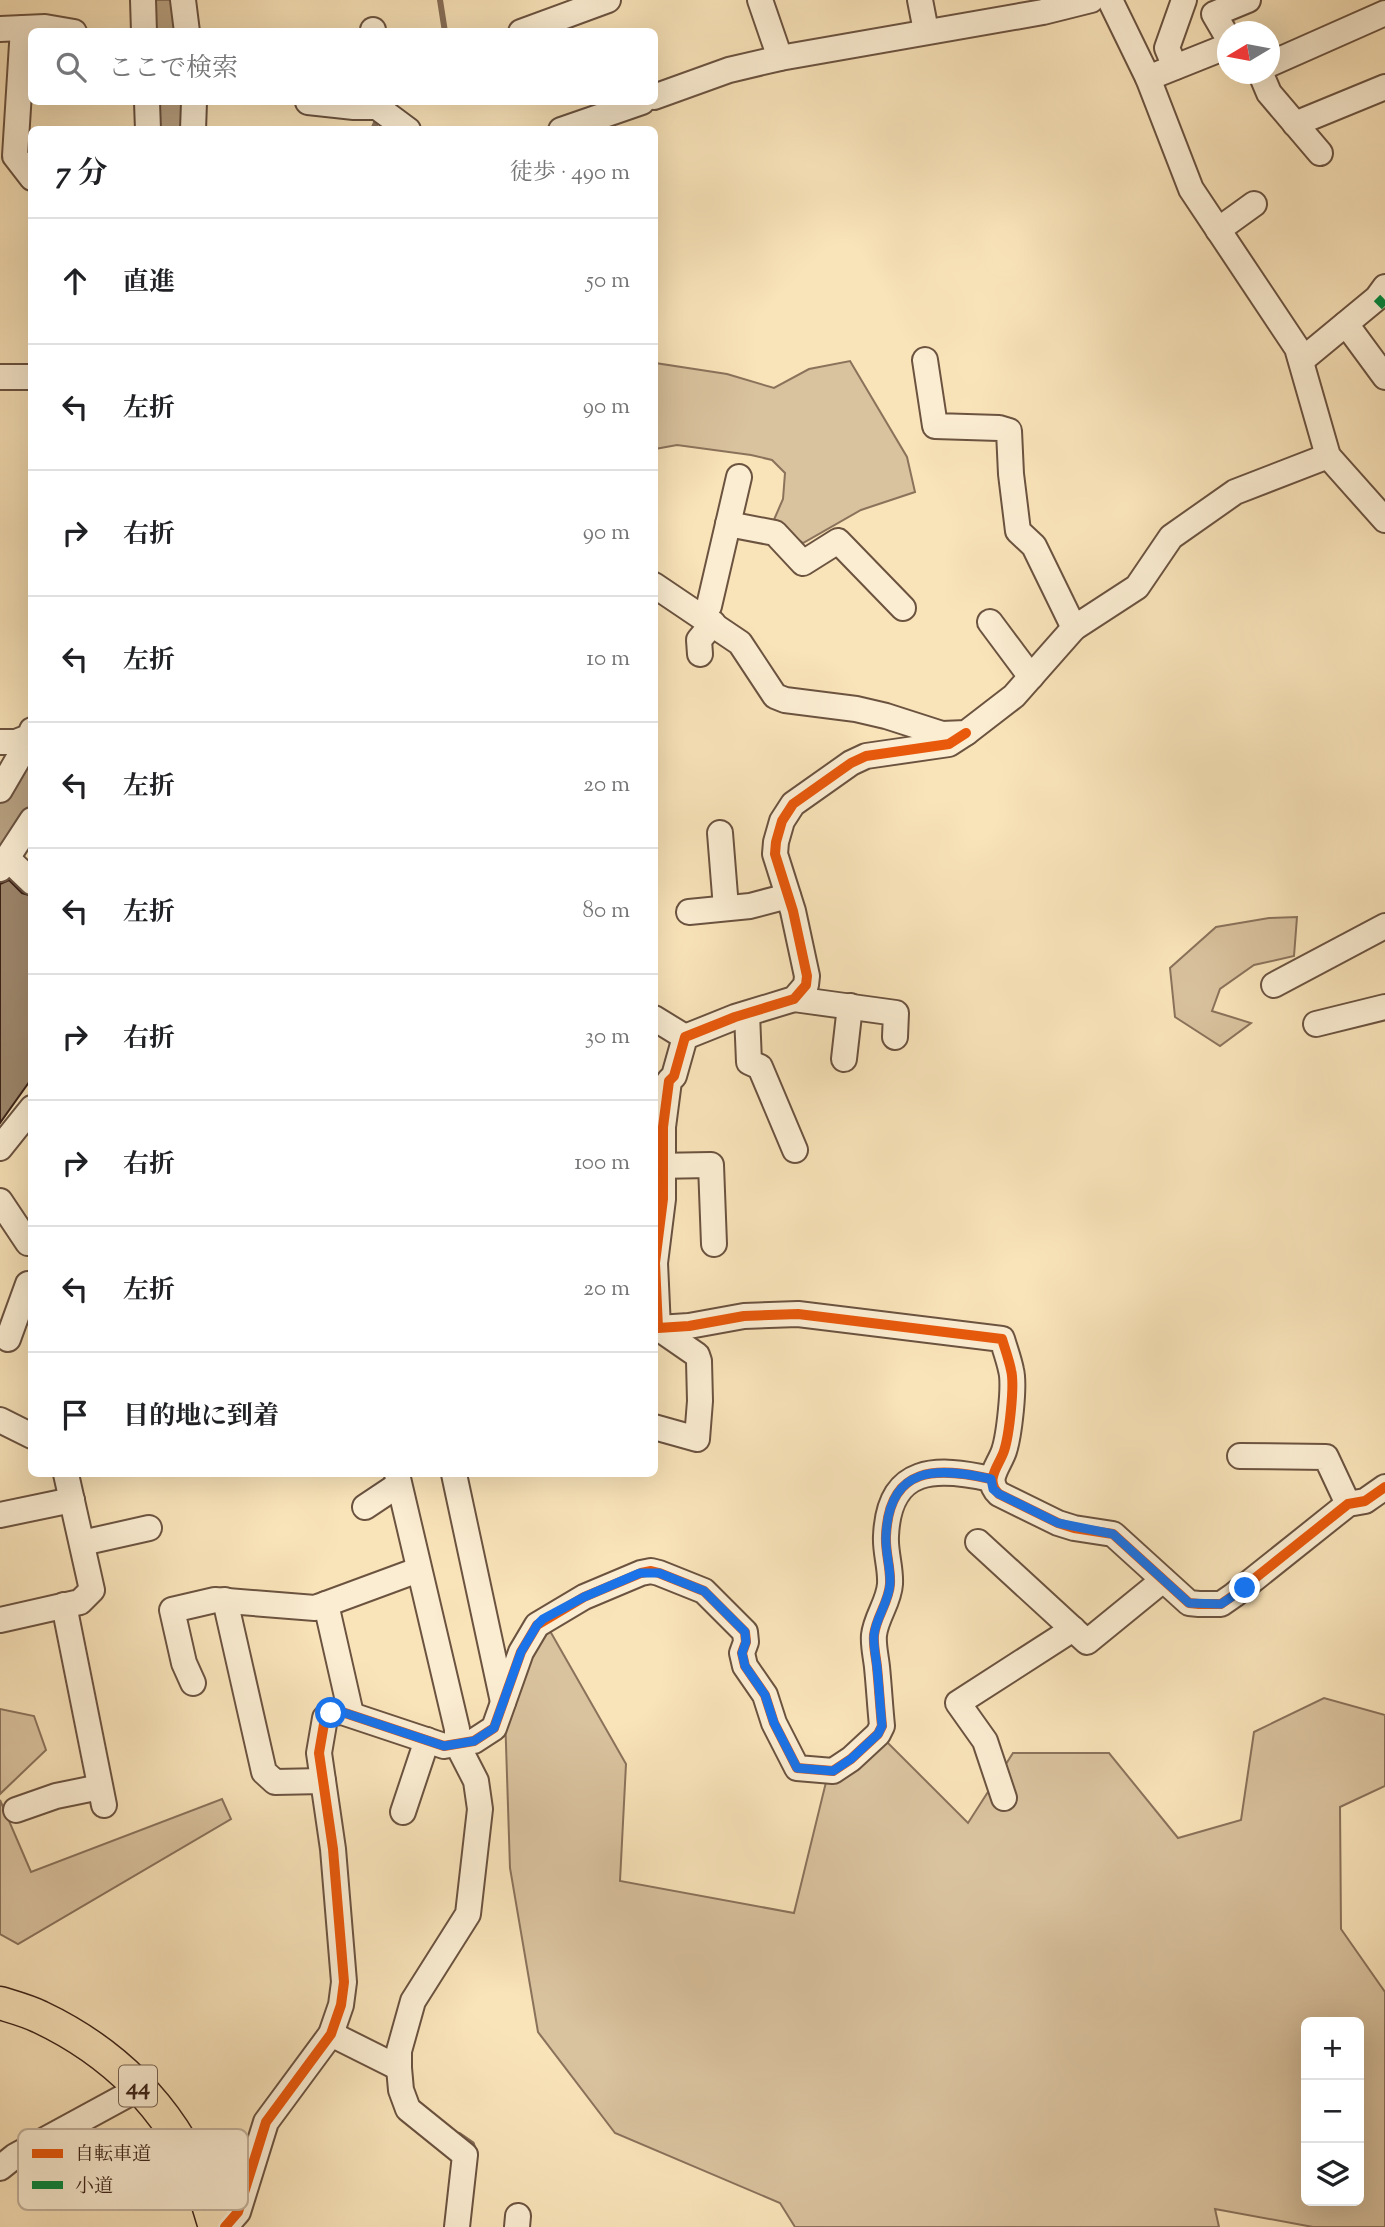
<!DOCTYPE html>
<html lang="ja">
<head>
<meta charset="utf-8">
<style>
	body { margin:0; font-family:"Sorts Mill Goudy","Noto Serif JP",serif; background:#f2f2f2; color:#202124 }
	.controls { position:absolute; right:21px; bottom:21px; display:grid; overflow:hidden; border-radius:10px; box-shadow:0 7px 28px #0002 }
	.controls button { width:63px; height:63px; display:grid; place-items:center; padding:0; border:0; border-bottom:2px solid #e0e0e0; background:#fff; color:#202124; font:35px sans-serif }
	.compass { position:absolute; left:1217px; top:21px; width:63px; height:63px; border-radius:50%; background:#fff; box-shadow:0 7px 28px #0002; rotate:260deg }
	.stop { position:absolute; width:21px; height:21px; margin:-16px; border:5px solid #1a73e8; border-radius:50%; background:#fff }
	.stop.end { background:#1a73e8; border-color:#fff; box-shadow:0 2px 7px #0008 }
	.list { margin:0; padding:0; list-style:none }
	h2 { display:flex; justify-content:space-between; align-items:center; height:91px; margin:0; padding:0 28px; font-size:30px }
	h2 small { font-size:23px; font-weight:400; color:#757577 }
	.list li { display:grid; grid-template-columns:46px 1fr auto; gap:21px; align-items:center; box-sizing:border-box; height:126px; padding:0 28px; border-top:2px solid #e0e0e0 }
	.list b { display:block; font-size:26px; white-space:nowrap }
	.list em { font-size:23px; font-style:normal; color:#757577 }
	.icon { flex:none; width:38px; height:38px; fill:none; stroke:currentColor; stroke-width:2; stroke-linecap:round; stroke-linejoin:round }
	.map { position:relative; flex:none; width:1385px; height:2227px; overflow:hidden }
	.search { position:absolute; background:#fff; box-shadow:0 7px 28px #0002; left:28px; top:28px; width:630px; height:77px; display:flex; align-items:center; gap:18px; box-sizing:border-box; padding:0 24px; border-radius:10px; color:#757577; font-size:26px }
	.panel { position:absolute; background:#fff; box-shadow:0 7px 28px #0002; left:28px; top:126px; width:630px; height:1351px; border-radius:10px }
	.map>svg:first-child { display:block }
</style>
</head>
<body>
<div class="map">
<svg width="1385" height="2227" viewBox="0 0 1385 2227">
	<rect width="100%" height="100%" fill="#f9e3b9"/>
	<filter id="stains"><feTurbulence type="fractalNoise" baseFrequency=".00286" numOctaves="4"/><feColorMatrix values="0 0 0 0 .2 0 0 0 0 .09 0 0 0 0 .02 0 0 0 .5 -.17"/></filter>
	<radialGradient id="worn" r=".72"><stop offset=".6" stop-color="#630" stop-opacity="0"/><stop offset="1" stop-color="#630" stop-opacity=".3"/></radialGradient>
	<g fill="#d9c29e" stroke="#8a725b" stroke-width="2" fill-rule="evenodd">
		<polygon points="850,361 907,457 915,492 861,510 803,543 773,522 783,499 785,473 772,460 751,455 677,445 655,449 655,363 727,374 774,388 809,369"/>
		<polygon points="1297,917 1294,956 1254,965 1220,989 1212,1011 1251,1023 1220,1046 1175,1017 1170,968 1216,927 1269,918"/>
		<path d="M550,1631L626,1764L620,1881L794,1913L827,1778L883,1738L968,1823L1013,1753H1109L1178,1838L1241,1820L1254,1732L1324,1698L1385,1715V1786L1340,1807L1341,1929L1385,1992V2227H1313L1215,2209L1219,2227H795L780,2203L615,2133L538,2032L510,1868L505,1714L525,1655ZM1306,2022H1359V2201H1306Z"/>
		<polygon points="0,1709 34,1716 46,1750 0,1794"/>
		<polygon points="222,1799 231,1819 18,1944 0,1934 0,1800 31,1872"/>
	</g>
	<g fill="#b9a282" stroke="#876f58" stroke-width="2">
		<polygon points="152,0 179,0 182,31 155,31"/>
		<polygon points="157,102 186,102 186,129 158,129"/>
	</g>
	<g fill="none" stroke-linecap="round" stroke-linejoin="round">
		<g stroke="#876f58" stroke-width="6">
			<polyline points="440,0 445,32"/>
			<polyline points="373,130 378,118"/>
			<polyline points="459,2135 472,2144 474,2152"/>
		</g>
		<polyline stroke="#b9a282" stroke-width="35" points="0,835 32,787"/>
	</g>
	<polygon fill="#9e876c" stroke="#3c2318" stroke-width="2" points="9,880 22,893 32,896 32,1078 0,1123 0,884"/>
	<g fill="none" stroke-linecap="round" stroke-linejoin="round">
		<defs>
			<g id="minor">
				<polyline points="143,0 144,32"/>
				<polyline points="183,0 187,32"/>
				<polyline points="760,0 780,58"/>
				<polyline points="920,0 926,31"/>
				<polyline points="1110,0 1148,78 1191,189 1297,348 1328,456 1385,520"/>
				<polyline points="23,28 15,156 32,178"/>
				<polyline points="0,29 45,27 74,32"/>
				<polyline points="373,32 373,30"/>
				<polyline points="521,32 608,0"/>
				<polyline points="1228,38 1214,14 1248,0"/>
				<polyline points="1270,64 1385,13"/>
				<polyline points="1175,67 1167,48 1184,0"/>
				<polyline points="1261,74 1269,93 1320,153"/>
				<polyline points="1148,78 1228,46"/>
				<polyline points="654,97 729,70 780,58 1043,12 1091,0"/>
				<polyline points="147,102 148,130"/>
				<polyline points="308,102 354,107 377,107 408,130"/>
				<polyline points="1295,124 1385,87"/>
				<polyline points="193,130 194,102"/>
				<polyline points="561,130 642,102"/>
				<polyline points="1218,230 1254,204"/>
				<polyline points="1346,324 1385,377"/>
				<polyline points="925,360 935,426 999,428 1009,431 1011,474 1018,531 1034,546 1074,628"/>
				<polyline points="1302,360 1377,298 1385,287"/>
				<polyline points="0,377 32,377"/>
				<polyline points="728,524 775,533 803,563 838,541 903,608"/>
				<polyline points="654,585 740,643 775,696 785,700 856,709 886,716 942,734 966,733 1014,696 1074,628 1137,587 1171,537 1235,492 1328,456"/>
				<polyline points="702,616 709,606 739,477"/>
				<polyline points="990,622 1031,677"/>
				<polyline points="700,654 699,640 713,623"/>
				<path d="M966,733L949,744L866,756L851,763L793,804L782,821L776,842L775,854L793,911L807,976L806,985L794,999L735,1017L685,1037L674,1076L669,1081L663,1127V1199L655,1263L658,1328L689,1326L744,1316L798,1314L1002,1339C1005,1349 1009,1360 1011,1370C1015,1385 1009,1436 1004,1451C999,1466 984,1480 999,1494L1058,1523L1074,1528L1113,1534L1189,1603L1199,1604H1221L1234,1595L1348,1504L1365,1501L1385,1487"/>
				<polyline points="0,742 16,742 31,736 32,730"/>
				<polyline points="0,790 32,735"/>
				<polyline points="720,833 726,908"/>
				<polyline points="7,858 32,882"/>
				<polyline points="0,869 32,820"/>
				<polyline points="689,912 750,906 788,896"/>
				<polyline points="1274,985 1385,926"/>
				<polyline points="794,999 896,1013 895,1037"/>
				<polyline points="747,1014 749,1062 760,1067 795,1150"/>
				<polyline points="654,1018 685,1037"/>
				<polyline points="1316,1024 1385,1007"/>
				<polyline points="844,1059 850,1006"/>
				<polyline points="0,1148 32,1108"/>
				<polyline points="654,1166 711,1165 714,1244"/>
				<polyline points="0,1201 28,1243 32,1242"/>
				<polyline points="8,1339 28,1284"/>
				<polyline points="0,1420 32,1436"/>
				<polyline points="654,1427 697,1439 700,1401 699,1361 697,1355 655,1326"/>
				<polyline points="1240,1456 1326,1457 1348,1504"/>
				<polyline points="397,1474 457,1729 457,1744 476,1781 480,1809 468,1914 413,2001 399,2051 399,2068 401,2090 408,2109 465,2155 457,2227"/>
				<polyline points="454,1474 503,1702"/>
				<polyline points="365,1507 398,1485"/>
				<polyline points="0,1515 72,1500"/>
				<polyline points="978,1542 1087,1642 1163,1580"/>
				<polyline points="82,1543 149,1528"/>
				<polyline points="225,1600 264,1772 275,1782 323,1781"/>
				<polyline points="326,1604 351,1714"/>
				<polyline points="64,1605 104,1805"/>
				<polyline points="0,1620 80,1602 92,1590 66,1474"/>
				<polyline points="193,1683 184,1663 172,1610 215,1600 315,1608 418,1570"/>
				<polyline points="1004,1798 985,1741 958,1703 1073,1629"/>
				<polyline points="16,1810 56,1796 100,1787"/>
				<polyline points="403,1812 427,1740"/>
				<polyline points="331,2034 399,2068"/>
				<polyline points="0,2168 15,2156 140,2088"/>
				<path d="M225,2227L238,2212L266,2122L331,2034L341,2005L344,1982L333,1849L319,1753L325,1718L331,1713L342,1712L444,1746L474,1741L494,1728L521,1652L537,1625L584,1597L641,1573L651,1571L659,1573L704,1591L745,1632L746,1642L742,1653L745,1666L765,1695L774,1723L797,1768L833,1771L851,1759L878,1734L882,1726C880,1706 879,1687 877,1667C876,1657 873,1645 874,1635C876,1617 889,1602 890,1584C891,1568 885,1552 886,1536C889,1465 937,1467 991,1479"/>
				<polyline points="517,2227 518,2216"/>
			</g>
			<path id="major" d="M0,2003C13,2007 28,2011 40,2017C112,2051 170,2107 200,2181C206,2196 210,2212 215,2227"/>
		</defs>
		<use href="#minor" stroke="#6b5340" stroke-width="28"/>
		<use href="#major" stroke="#3c2318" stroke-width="35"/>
		<use href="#minor" stroke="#fbedd2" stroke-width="24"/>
		<use href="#major" stroke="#f9e3b9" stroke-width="32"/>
		<polyline stroke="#00873e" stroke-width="9" stroke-dasharray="18 9" stroke-linecap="butt" points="1377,298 1385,306"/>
		<defs>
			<g id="cycleway">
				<path d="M966,733L949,744L866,756L851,763L793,804L782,821L776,842L775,854L793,911L807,976L806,985L794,999L735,1017L685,1037L674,1076L669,1081L663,1127V1199L655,1263L658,1328L689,1326L744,1316L798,1314L1002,1339C1005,1349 1009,1360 1011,1370C1015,1385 1009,1436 1004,1451C999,1466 984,1480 999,1494L1058,1523L1074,1528L1113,1534L1189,1603L1199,1604H1221L1234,1595L1348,1504L1365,1501L1385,1487"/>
				<path d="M225,2227L238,2212L266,2122L331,2034L341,2005L344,1982L333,1849L319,1753L325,1718L331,1713L342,1712L444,1746L474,1741L494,1728L521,1652L537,1625L584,1597L641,1573L651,1571L659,1573L704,1591L745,1632L746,1642L742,1653L745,1666L765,1695L774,1723L797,1768L833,1771L851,1759L878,1734L882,1726C880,1706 879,1687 877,1667C876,1657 873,1645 874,1635C876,1617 889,1602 890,1584C891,1568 885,1552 886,1536C889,1465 937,1467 991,1479"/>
			</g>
		</defs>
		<use href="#cycleway" stroke="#fbedd2" stroke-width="15"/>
		<use href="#cycleway" stroke="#e8590c" stroke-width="10"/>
	</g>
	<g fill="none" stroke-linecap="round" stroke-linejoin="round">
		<path stroke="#1a73e8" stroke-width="9" d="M331,1713L342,1712L444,1746L474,1741L494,1728L521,1652L537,1625L543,1619L584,1597L640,1573H659L704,1591L745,1632L746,1642L742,1653L745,1666L765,1695L774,1723L797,1768L833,1771L851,1759L878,1734L882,1726C880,1706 879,1686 877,1667C876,1657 873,1645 874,1635C876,1617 889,1602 890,1584C891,1568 885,1552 886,1536C889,1465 937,1467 991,1479L993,1489L999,1494L1058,1523L1113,1534L1189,1603L1221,1604L1245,1588"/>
	</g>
	<g text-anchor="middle" stroke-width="6" stroke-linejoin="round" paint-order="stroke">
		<rect fill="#fbedd2" stroke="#756050" stroke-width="2" x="119" y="2065.5" width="38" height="41" rx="5"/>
		<g font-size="24" font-weight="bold" fill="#3c2318">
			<text x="138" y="2094">44</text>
		</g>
	</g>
	<rect x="18" y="2129" width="230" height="81" rx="10" fill="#fbedd2" stroke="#c2b09a" stroke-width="2"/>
	<rect x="32" y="2149" width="31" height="9" fill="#e8590c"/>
	<rect x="32" y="2181" width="31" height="8" fill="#00873e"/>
	<g font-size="19" fill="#3c2318">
		<text x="75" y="2160">自転車道</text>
		<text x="75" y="2192">小道</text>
	</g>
	<rect width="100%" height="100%" filter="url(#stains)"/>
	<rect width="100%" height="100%" fill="url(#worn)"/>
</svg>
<div class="controls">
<button>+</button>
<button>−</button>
<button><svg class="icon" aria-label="layers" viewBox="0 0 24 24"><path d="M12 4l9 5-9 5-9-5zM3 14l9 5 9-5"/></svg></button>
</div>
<svg class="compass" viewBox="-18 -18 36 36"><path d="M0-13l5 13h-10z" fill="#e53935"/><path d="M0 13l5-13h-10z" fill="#757577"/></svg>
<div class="stop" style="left:331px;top:1713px"></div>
<div class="stop end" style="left:1245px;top:1588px"></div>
<div class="search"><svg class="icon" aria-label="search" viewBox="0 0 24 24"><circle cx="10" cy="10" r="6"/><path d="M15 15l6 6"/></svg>ここで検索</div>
<section class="panel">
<h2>7 分<small>徒歩 · 490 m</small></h2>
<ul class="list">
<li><svg class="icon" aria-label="ahead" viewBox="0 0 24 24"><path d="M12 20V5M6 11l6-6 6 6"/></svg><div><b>直進</b></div><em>50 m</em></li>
<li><svg class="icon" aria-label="left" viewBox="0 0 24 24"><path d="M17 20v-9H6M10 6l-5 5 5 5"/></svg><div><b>左折</b></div><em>90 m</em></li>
<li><svg class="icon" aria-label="right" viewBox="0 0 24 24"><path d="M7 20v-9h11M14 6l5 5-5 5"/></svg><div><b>右折</b></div><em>90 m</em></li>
<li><svg class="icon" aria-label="left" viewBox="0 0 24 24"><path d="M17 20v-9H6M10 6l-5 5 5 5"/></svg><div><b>左折</b></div><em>10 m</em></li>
<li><svg class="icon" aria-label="left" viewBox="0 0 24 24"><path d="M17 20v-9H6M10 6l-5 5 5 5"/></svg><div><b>左折</b></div><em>20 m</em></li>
<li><svg class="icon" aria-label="left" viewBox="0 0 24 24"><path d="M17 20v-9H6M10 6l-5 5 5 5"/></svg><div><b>左折</b></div><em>80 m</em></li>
<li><svg class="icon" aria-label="right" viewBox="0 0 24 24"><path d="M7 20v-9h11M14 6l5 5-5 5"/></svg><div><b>右折</b></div><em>30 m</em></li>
<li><svg class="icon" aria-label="right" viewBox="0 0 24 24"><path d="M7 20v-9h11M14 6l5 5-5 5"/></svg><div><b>右折</b></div><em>100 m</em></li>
<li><svg class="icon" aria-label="left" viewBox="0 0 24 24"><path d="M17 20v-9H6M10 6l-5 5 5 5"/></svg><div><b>左折</b></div><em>20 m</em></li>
<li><svg class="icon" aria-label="arrive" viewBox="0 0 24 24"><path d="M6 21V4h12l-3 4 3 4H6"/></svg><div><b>目的地に到着</b></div></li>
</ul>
</section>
</div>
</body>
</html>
